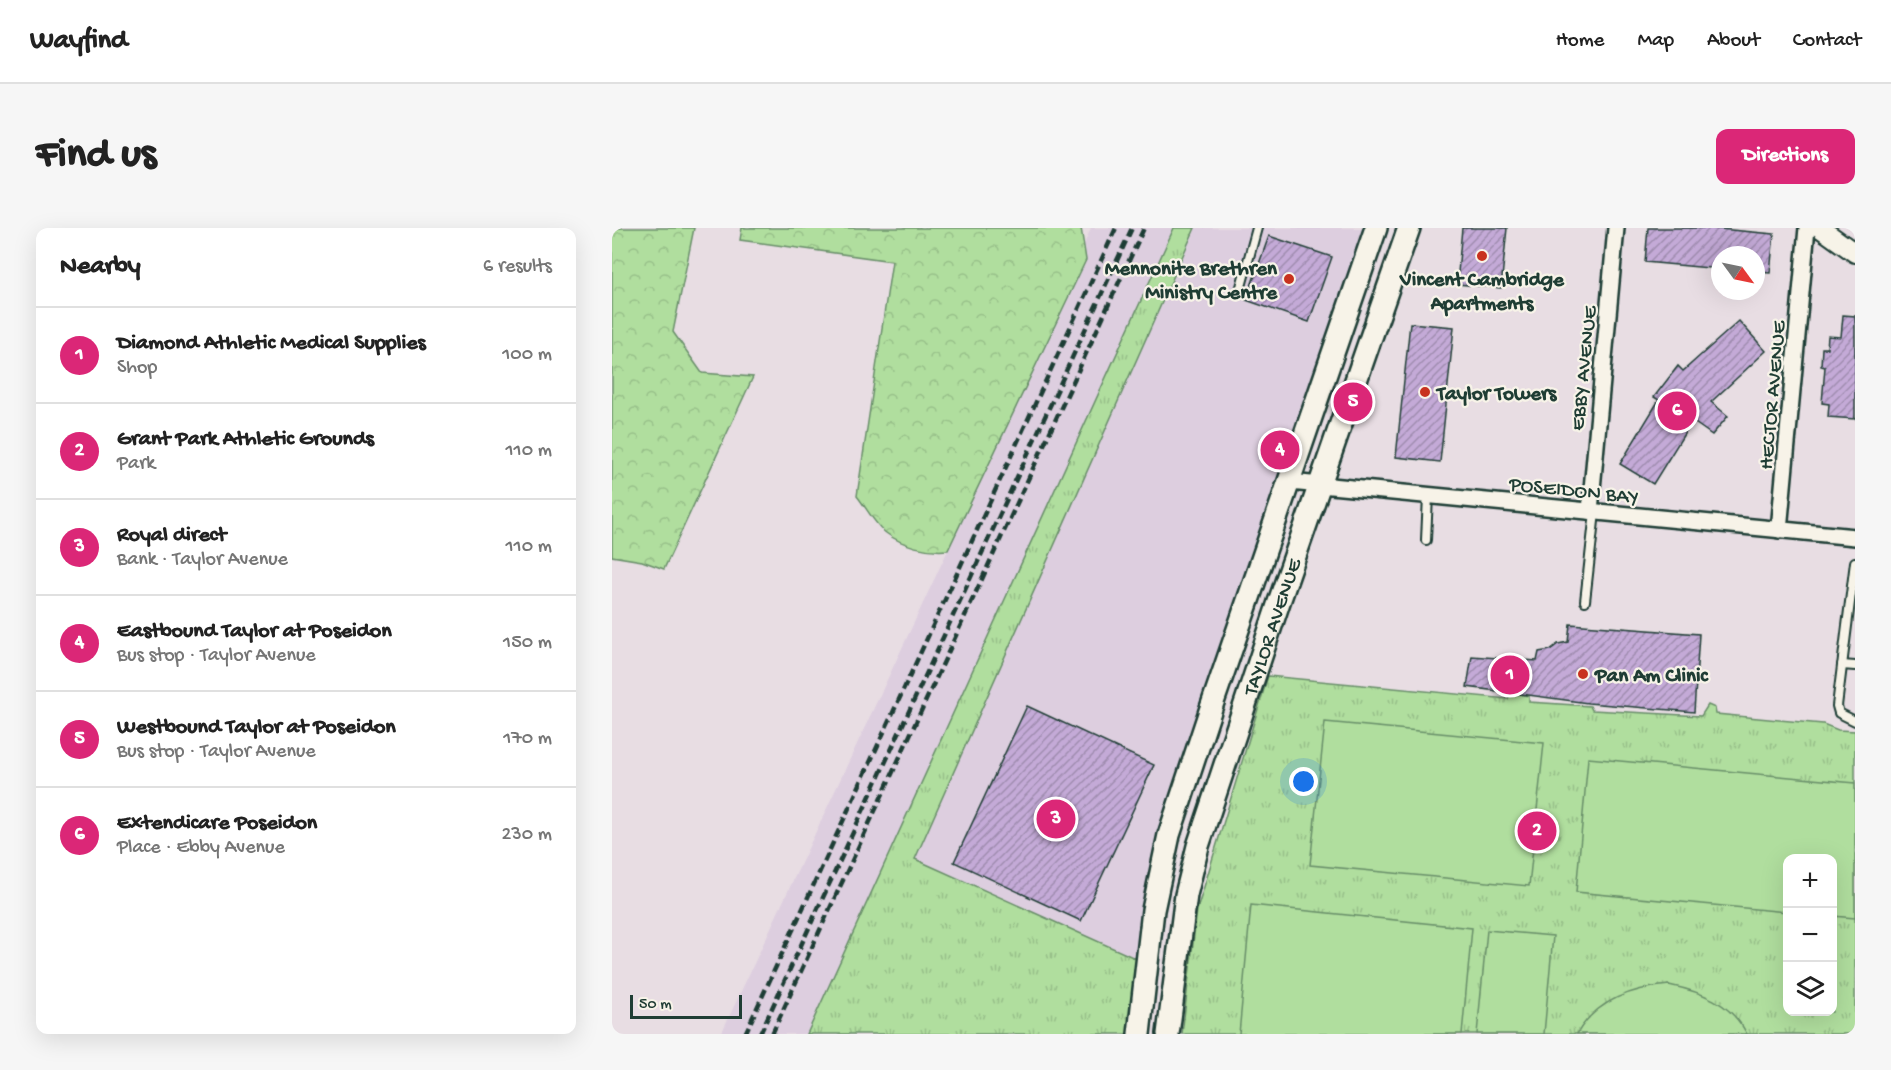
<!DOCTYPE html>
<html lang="en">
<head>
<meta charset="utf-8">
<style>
	body { margin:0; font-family:"Gochi Hand",sans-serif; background:#f6f6f6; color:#222 }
	.controls { position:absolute; right:18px; bottom:18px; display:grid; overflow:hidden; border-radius:12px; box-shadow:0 6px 24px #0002 }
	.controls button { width:54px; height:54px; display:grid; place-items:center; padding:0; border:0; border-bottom:2px solid #e0e0e0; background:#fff; color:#222; font:30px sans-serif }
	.compass { position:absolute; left:1099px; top:18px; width:54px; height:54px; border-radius:50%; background:#fff; box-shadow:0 6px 24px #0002; rotate:123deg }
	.scale { position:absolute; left:18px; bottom:15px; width:112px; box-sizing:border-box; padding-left:6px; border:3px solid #1f3d34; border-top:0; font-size:16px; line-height:21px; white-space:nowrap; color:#1f3d34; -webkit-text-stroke:4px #f7f3e8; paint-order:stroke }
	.you { position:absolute; left:692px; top:554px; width:21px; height:21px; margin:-15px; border:4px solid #fff; border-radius:50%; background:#1a73e8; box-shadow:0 0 0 9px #1a73e833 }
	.badge { display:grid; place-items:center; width:39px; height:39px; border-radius:50%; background:#db2777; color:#fff; font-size:20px; font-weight:700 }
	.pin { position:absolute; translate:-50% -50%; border:3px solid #fff; box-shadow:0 2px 6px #0006 }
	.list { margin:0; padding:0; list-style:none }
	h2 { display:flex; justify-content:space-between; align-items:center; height:78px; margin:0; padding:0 24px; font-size:26px }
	h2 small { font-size:20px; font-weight:400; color:#767676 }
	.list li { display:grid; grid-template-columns:39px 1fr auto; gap:18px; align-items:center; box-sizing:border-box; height:96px; padding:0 24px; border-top:2px solid #e0e0e0 }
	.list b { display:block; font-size:22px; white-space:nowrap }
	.list p { margin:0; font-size:20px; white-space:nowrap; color:#767676 }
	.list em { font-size:20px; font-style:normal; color:#767676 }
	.icon { flex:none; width:33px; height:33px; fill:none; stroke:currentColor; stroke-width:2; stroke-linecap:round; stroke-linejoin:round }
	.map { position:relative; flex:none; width:1243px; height:806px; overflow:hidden; border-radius:12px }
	header { display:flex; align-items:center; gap:36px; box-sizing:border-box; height:84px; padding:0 30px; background:#fff; border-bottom:2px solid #e0e0e0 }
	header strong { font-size:28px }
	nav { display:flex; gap:33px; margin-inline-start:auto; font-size:21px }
	.intro { display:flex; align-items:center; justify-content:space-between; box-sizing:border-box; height:144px; padding:0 36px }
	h1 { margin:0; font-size:42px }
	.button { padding:15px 27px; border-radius:12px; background:#db2777; color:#fff; font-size:21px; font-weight:700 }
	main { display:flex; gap:36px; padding:0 36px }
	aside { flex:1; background:#fff; border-radius:12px; box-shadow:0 6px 24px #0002 }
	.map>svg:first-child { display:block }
</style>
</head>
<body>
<header>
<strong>Wayfind</strong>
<nav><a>Home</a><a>Map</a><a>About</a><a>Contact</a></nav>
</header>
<div class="intro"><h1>Find us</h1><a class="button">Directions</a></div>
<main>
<aside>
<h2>Nearby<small>6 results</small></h2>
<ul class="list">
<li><span class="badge">1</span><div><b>Diamond Athletic Medical Supplies</b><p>Shop</p></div><em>100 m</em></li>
<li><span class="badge">2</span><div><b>Grant Park Athletic Grounds</b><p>Park</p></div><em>110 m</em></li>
<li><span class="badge">3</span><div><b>Royal direct</b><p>Bank · Taylor Avenue</p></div><em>110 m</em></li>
<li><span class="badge">4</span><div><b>Eastbound Taylor at Poseidon</b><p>Bus stop · Taylor Avenue</p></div><em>150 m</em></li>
<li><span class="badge">5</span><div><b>Westbound Taylor at Poseidon</b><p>Bus stop · Taylor Avenue</p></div><em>170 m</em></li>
<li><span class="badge">6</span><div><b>Extendicare Poseidon</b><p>Place · Ebby Avenue</p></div><em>230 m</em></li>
</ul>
</aside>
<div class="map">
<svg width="1243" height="806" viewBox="0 0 1243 806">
	<defs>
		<pattern id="grass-tufts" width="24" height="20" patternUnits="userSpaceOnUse" patternTransform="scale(1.5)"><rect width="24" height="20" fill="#b0de9e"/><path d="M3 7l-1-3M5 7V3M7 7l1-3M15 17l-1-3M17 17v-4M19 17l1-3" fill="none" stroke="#97bf89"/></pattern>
		<pattern id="forest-crowns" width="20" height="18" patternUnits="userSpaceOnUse" patternTransform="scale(1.5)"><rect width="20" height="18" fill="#b0de9e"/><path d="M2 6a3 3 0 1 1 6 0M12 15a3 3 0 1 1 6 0" fill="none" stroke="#97bf89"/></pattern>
		<pattern id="building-hatch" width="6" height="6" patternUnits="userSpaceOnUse" patternTransform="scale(1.5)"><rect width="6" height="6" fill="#c4aad7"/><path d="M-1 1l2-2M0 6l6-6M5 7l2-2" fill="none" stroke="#9f8caf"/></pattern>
	</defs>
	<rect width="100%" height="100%" fill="#e8dde3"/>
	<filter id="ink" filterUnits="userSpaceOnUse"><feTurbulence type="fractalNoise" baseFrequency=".0167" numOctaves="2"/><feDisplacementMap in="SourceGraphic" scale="12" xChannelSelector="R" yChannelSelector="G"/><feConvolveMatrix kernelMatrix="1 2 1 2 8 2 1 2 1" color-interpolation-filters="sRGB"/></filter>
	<g filter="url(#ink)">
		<g fill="#ddcedf">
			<polygon points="479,0 562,0 195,806 109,806 336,322"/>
			<polygon points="583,0 764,0 598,483 534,735 302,631"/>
		</g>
		<g fill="url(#grass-tufts)" stroke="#688e69" stroke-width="1.5" fill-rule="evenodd">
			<polygon points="562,0 583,0 303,631 534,735 527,806 195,806"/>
			<path d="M656,448L896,471L898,464L917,468V474L978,478L980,482L1089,488L1096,477L1103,480L1104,486L1211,496L1226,502L1243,503V806H570L585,682ZM1176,630H1220V784H1176Z"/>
		</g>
		<g fill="url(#forest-crowns)" stroke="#688e69" stroke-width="1.5">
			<polygon points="0,0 82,0 61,104 90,145 141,149 52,341 30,333 0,328"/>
			<path d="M130,0H469L474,32L336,322C315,324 291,318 274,305C263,297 254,279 245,268L280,33L128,12Z"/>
		</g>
		<g fill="#b0de9e" stroke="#688e69" stroke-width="1.5">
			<polygon points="713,494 932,515 917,658 698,637"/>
			<polygon points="976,530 1243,555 1243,690 1221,688 1220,630 1176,630 1175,684 964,664"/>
			<polygon points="639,677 860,700 850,806 627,806"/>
			<polygon points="875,702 941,708 932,806 865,806"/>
			<path d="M1057,757C1090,764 1118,774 1135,806H965C984,772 1021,760 1057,757Z"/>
		</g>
		<g fill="url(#building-hatch)" stroke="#1f3d34" stroke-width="1.5">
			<polygon points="850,0 895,0 889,60 845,56"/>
			<polygon points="1036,0 1097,0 1162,6 1158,45 1144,44 1144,27 1108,27 1108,41 1033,34"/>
			<polygon points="657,8 720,29 697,94 634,72"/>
			<polygon points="1231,87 1243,88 1243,191 1216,189 1217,176 1210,175 1213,139 1209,138 1210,120 1215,120 1216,108 1229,109"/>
			<polygon points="1127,93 1154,123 1099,174 1116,188 1100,207 1080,193 1041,256 1008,236 1047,172 1042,169 1066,138 1071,143"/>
			<polygon points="798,95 842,99 828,234 784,229"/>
			<polygon points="958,396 1087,406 1082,484 976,475 855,459 860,428 925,433 927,424 938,422 946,416 956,414"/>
			<polygon points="415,478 542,537 469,693 342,634"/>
		</g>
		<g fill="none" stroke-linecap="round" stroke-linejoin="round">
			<defs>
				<g id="service">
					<polyline points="627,66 645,0"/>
					<polyline points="814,312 816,268"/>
					<polyline points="1243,334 1225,478 1227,485 1243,493"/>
					<polyline points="973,373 983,284"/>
					<polyline points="1230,437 1243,438"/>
				</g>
				<g id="minor">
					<polyline points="678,254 1243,309"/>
					<polyline points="978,283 1004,0"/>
					<polyline points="1167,302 1195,0"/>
				</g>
				<polyline id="tertiary" points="1208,0 1243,25"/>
				<g id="secondary">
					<polyline points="527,806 541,682 557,607 598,483 764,0"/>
					<path id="s1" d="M556,806L574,667L586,618L667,374L797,0"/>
				</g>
			</defs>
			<use href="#service" stroke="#1f3d34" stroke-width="12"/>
			<use href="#minor" stroke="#1f3d34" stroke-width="20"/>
			<use href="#tertiary" stroke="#1f3d34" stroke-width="22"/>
			<use href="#secondary" stroke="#1f3d34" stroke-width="26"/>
			<use href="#service" stroke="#f7f3e8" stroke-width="8"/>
			<use href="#minor" stroke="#f7f3e8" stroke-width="15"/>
			<use href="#tertiary" stroke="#f7f3e8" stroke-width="18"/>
			<use href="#secondary" stroke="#f7f3e8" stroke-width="21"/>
			<g stroke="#1f3d34" stroke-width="4.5" stroke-dasharray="9 4.5" stroke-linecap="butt">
				<polyline points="133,806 504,0"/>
				<polyline points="148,806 520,0"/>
				<polyline points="160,806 532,0"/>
			</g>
		</g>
	</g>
	<g fill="#c8321e" stroke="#f7f3e8" stroke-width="2">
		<circle cx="870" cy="28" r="6"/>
		<circle cx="677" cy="51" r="6"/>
		<circle cx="813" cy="164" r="6"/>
		<circle cx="971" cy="446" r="6"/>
	</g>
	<g text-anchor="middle" stroke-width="4.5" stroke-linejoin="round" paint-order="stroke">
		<g font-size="21" font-weight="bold" fill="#1f3d34" stroke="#f7f3e8" text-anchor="start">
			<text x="665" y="46" text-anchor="end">Mennonite Brethren<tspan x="665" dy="24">Ministry Centre</tspan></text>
			<text x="870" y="57" text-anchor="middle">Vincent Cambridge<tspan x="870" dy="24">Apartments</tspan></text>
			<text x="825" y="171">Taylor Towers</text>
			<text x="983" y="453">Pan Am Clinic</text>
		</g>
		<g font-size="21" fill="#1f3d34" stroke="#f7f3e8">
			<text transform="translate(970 140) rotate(-84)" y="7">EBBY AVENUE</text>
			<text transform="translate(1159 167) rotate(-85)" y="7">HECTOR AVENUE</text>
			<text transform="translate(962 261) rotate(6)" y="7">POSEIDON BAY</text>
			<text dy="7" stroke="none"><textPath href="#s1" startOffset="422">TAYLOR AVENUE</textPath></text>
		</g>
	</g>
</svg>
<div class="controls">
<button>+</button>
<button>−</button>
<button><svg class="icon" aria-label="layers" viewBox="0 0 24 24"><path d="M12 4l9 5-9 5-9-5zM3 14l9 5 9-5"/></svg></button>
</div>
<svg class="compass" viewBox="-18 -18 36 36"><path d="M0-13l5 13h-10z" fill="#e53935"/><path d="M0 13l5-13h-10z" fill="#767676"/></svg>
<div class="scale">50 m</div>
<div class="you"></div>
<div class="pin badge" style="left:898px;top:447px">1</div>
<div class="pin badge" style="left:925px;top:603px">2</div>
<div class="pin badge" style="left:444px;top:591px">3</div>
<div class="pin badge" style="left:668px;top:222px">4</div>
<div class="pin badge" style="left:741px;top:174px">5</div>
<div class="pin badge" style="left:1065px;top:183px">6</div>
</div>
</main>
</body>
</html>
